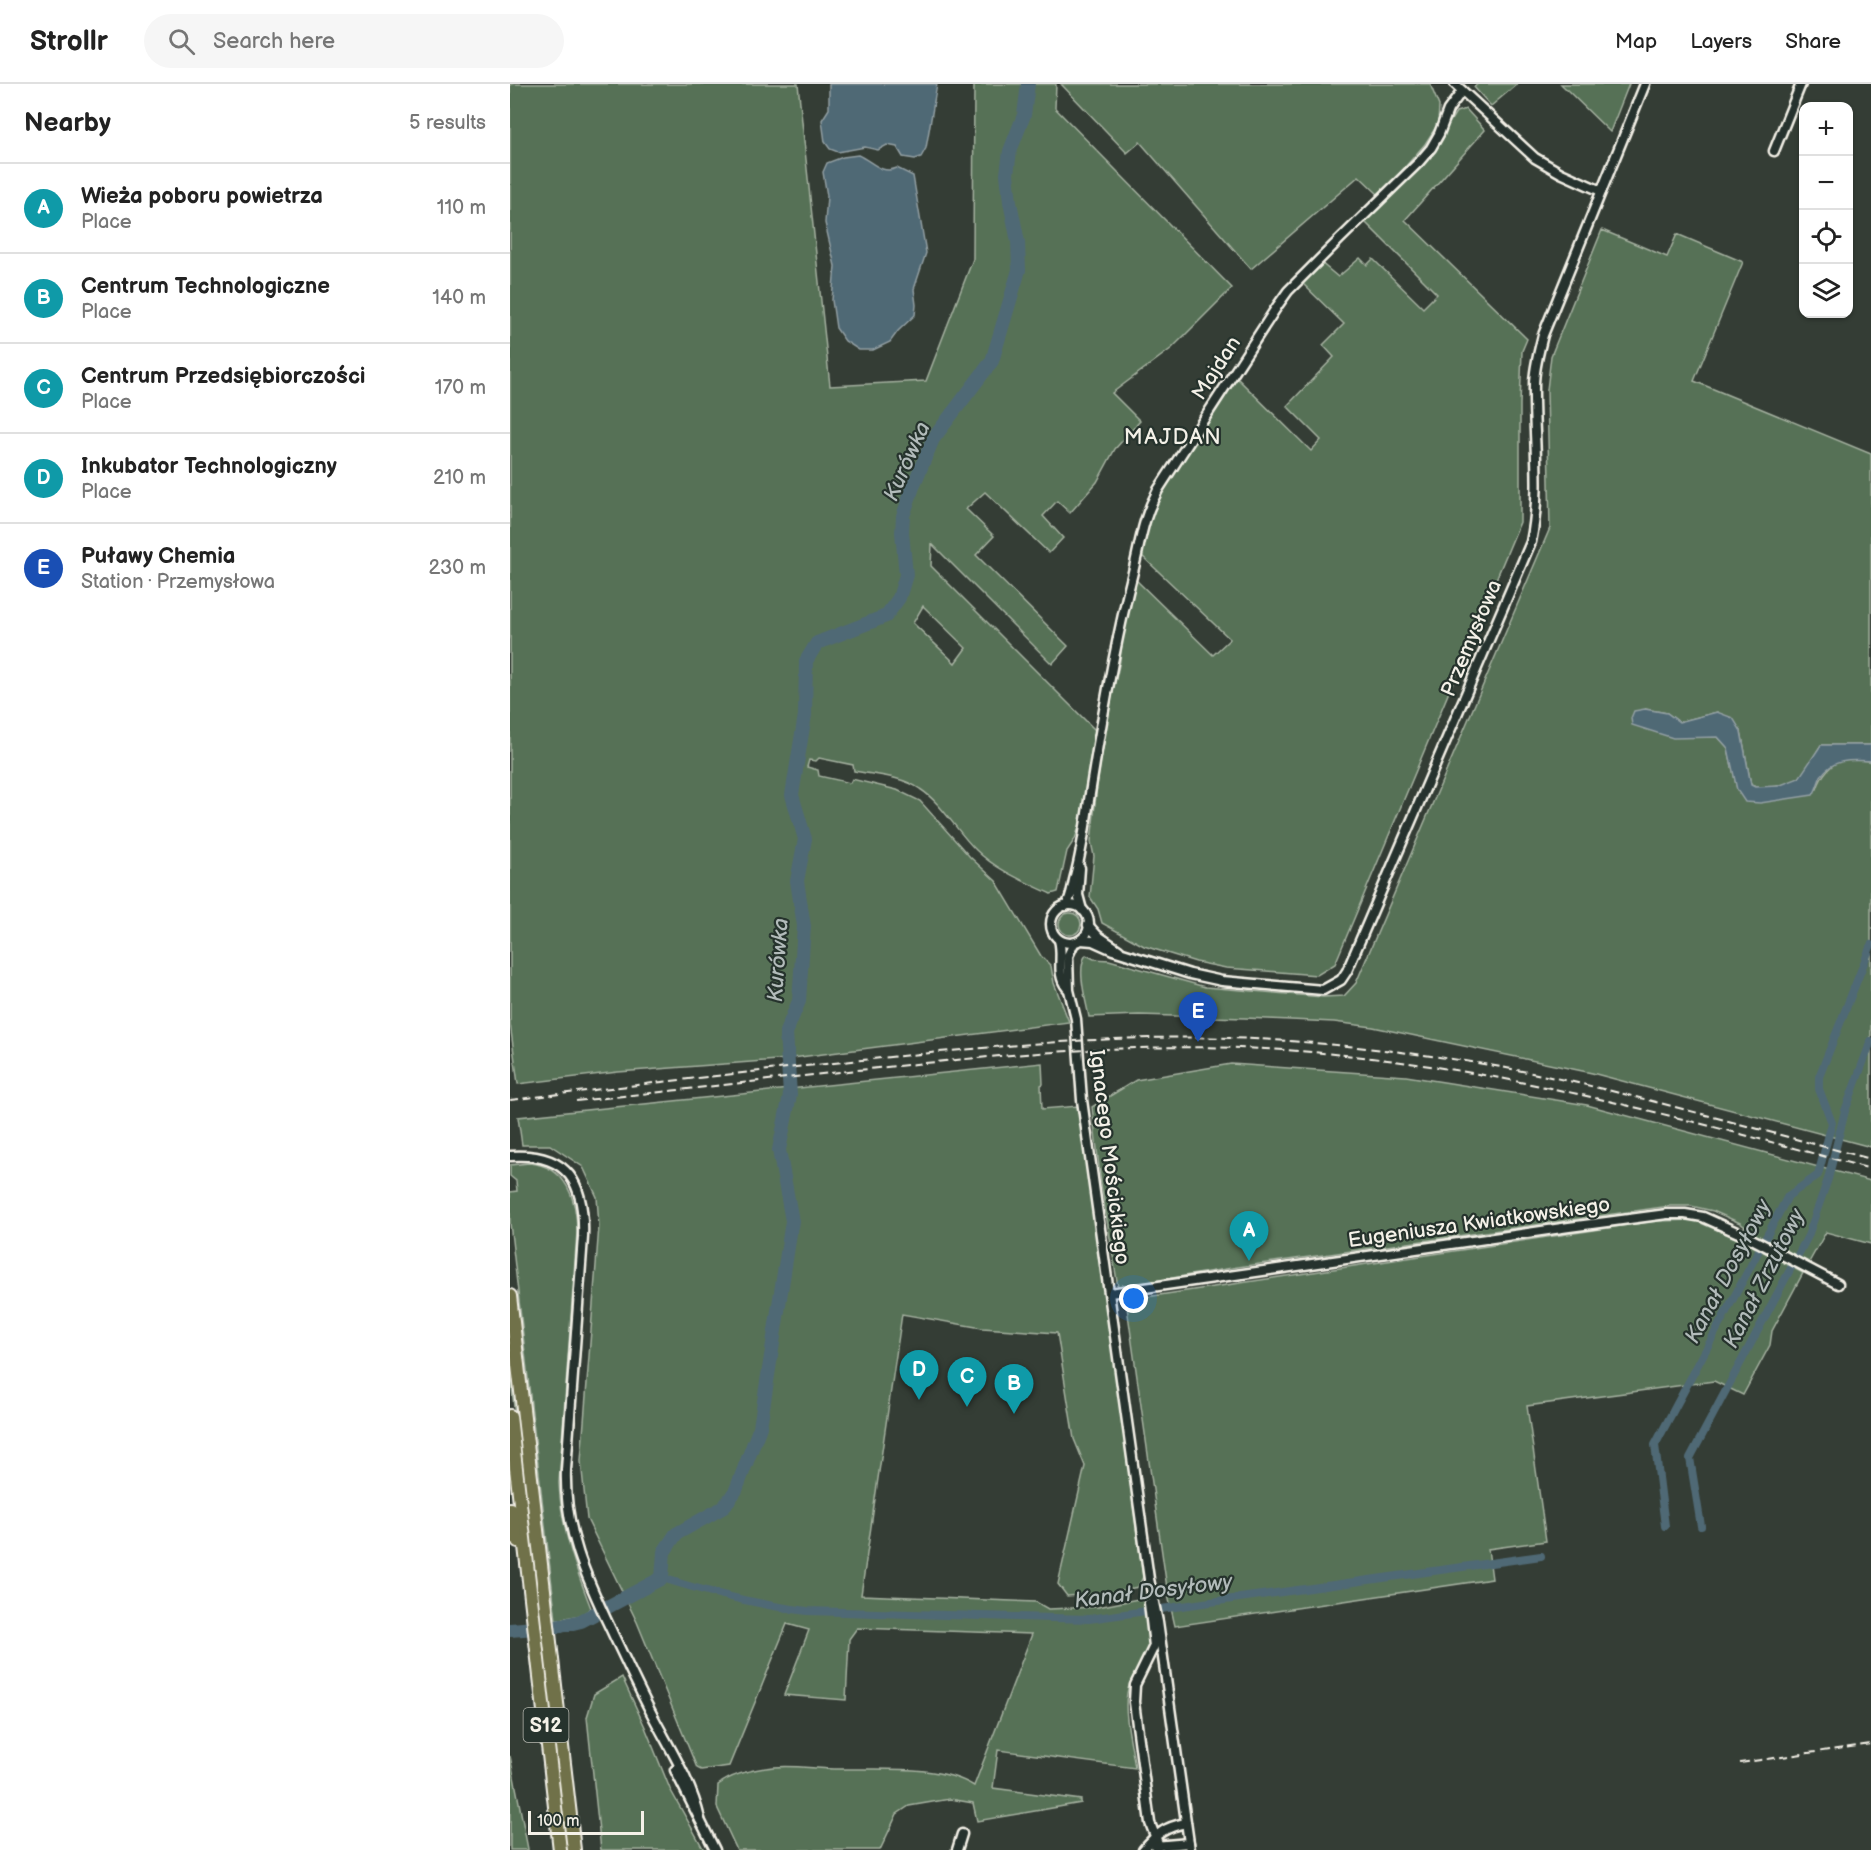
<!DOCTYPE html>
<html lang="en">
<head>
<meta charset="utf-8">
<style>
	body { margin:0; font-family:"Balsamiq Sans",sans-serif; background:#f6f6f6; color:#222 }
	.controls { position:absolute; right:18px; top:18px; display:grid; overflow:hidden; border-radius:12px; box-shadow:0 2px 4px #0004 }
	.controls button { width:54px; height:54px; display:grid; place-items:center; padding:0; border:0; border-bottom:2px solid #e0e0e0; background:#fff; color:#222; font:30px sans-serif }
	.scale { position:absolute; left:18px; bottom:15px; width:116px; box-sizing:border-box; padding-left:6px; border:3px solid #f4f1e8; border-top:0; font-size:16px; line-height:21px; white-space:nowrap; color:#f4f1e8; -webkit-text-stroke:4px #26332d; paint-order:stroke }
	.you { position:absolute; left:624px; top:1215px; width:21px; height:21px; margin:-15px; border:4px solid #fff; border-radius:50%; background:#1a73e8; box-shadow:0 0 0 9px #1a73e833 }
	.badge { display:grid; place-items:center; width:39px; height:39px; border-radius:50%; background:#db2777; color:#fff; font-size:20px; font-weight:700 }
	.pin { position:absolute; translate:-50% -50px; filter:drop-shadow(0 2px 3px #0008) }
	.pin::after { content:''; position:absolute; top:32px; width:21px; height:18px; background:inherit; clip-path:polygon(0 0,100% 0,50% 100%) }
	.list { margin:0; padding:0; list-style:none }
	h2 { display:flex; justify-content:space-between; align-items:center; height:78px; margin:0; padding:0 24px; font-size:26px }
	h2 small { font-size:20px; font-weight:400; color:#767676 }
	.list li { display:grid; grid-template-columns:39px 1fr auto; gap:18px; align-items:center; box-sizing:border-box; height:90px; padding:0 24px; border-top:2px solid #e0e0e0 }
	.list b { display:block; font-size:22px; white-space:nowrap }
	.list p { margin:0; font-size:20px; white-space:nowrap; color:#767676 }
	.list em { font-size:20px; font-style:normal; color:#767676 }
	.icon { flex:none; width:33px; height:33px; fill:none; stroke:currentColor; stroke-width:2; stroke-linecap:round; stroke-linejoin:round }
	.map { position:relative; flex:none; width:1361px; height:1766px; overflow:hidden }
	header { display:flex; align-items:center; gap:36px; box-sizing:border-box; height:84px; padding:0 30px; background:#fff; border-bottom:2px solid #e0e0e0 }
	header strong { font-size:28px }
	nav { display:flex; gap:33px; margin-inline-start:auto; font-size:21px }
	.search { width:420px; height:54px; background:#f6f6f6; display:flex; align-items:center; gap:15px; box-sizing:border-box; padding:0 21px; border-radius:33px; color:#767676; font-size:22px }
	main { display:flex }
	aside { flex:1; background:#fff }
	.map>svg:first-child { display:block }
</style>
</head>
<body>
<header>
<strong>Strollr</strong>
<div class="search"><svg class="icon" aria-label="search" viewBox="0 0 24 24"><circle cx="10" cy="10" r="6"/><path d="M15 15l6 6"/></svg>Search here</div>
<nav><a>Map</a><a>Layers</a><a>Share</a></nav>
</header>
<main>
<aside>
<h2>Nearby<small>5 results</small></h2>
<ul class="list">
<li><span class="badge" style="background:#0f9aa8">A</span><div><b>Wieża poboru powietrza</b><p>Place</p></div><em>110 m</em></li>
<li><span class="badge" style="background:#0f9aa8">B</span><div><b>Centrum Technologiczne</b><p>Place</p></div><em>140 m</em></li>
<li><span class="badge" style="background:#0f9aa8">C</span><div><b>Centrum Przedsiębiorczości</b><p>Place</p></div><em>170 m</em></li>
<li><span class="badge" style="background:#0f9aa8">D</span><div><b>Inkubator Technologiczny</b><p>Place</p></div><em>210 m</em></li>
<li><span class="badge" style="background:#1a4fb4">E</span><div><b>Puławy Chemia</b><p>Station · Przemysłowa</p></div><em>230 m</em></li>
</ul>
</aside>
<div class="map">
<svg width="1361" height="1766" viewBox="0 0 1361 1766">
	<rect width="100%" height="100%" fill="#343d35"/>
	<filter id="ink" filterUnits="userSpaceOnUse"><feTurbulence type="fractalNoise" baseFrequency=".0167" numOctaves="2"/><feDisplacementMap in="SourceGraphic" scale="12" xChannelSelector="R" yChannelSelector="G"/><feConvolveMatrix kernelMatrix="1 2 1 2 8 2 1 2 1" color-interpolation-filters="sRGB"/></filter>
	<g filter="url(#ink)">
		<g fill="#567157" stroke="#a5b1a0" stroke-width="1.5" fill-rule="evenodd">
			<path d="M0,0H288L320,302L416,297L463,175L464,0H546L545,24L722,204L662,264L602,309L630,337L605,365L587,398L560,429L547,417L533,432L553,454L539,469L475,408L456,425L484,452L466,471L558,562L542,580L422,460L421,482L586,647L570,740L565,755L557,767L548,808L541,810C516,798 486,786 466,766C447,748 432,719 410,705C392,692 365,691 344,687L343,681L309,674L306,677L299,676L297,683L308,686L309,692L340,699L342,695L387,706L410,717L460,773L486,797L531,872L541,882L544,899L559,938L267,976L108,988L8,1000L0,939ZM413,522L456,564L445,579L403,539Z"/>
			<polygon points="551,0 920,0 929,22 928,40 915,60 870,112 849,92 741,185 630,58 617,69"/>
			<polygon points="968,0 1007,0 981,22 964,3"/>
			<polygon points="1051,0 1119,0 1100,48"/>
			<polygon points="956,25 975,46 895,136 1017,255 1012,267 1010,320 1010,438 825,880 807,891 716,884 686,878 634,862 592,839 588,825 580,813 584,772 581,758 587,701 598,630 610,577 613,546 625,495 703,571 720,555 631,471 636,443 650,409 726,293 801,367 811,356 777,322 824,273 813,261 834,240 791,198 810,178 828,193 850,174 857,181 863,175 913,224 927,210 853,136 919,72 946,28"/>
			<path d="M1092,146L1157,173L1167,150L1233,178L1184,297L1361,370V661H1311C1305,670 1296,688 1289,694C1279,701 1251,707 1241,701L1231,647L1207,628L1169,638L1157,629L1135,625L1208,653L1218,664L1227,705H1307C1311,692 1321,678 1336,675C1344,674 1354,677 1361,677V1063L1082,989L863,943L824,938L735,934L629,931L579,933C576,917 566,884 576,871L584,875L599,876L695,903L813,913L834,912L846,899L1040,444L1037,306L1041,272Z"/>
			<circle cx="560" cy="840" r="11"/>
			<path d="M532,979L533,1000L531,1001L532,1025L569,1022L570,1043L574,1044L595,1193L596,1222L633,1493L628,1503L597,1509L557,1512L548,1500L575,1382L564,1355L547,1249L472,1244L392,1230L351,1511L526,1518L538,1525L588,1523L628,1515L634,1517C636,1530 643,1552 640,1563C636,1578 622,1590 618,1605C612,1626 622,1662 625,1684L488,1666L483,1704L571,1716V1719L467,1737L463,1719L440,1715L399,1722L387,1730L370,1766H227L207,1723L208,1701C222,1690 246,1685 264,1683C285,1681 307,1685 329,1685C369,1686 429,1680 464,1702L522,1550L347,1544L339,1555L336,1616L274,1611L299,1546L277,1540L219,1682L191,1686L187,1684L127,1538L77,1435L71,1377L89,1142L87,1113L73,1083L40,1061H12L8,1033Z"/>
			<polygon points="721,980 896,992 1077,1021 1361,1097 1361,1160 1316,1148 1298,1180 1248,1153 1230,1139 1203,1127 1181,1122 1160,1122 728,1183 608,1203 591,1100 582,1023 626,996"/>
			<path d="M19,1079C57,1082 67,1116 67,1148L49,1399C51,1444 65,1483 81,1524L71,1531L46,1536L0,1139V1108L7,1107L6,1097L0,1092V1081Z"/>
			<polygon points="1184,1136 1235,1158 1293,1189 1262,1247 1260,1261 1233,1311 1204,1297 1017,1322 1036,1457 978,1465 982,1495 665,1542 658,1511 616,1216 1145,1137"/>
			<polygon points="0,1255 31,1530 28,1530 0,1288"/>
			<polygon points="35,1558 54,1721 50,1722 32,1559"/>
			<polygon points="112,1593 135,1643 160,1705 194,1766 91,1766 77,1633 84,1610"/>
			<polygon points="0,1672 18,1765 18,1766 0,1766"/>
		</g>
		<g fill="#506975" stroke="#929fa3" stroke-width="1.5">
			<polygon points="319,0 427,0 416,64 411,73 405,75 393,73 387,63 377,61 368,66 355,63 328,68 320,65 315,58 312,36 319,25"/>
			<path d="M348,71C362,77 371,91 387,84L403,92L416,169L404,205L406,221L405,231L388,247L380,258L363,266H349L335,257L326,244L322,216L325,182L315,139L317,112L313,88L317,79L333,73Z"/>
			<path d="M1135,625L1157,629L1169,638L1207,628L1223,634L1231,647L1241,701L1245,703L1268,702L1289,694L1311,661H1361V677C1342,676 1323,674 1311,692C1308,698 1307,705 1303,711L1250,719L1235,718L1227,706L1218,664L1208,653L1163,654L1122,641L1121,634L1124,627Z"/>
		</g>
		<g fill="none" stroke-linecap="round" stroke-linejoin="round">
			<g stroke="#506975" stroke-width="8">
				<polyline points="1155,1442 1145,1361 1278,1112 1308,1091 1322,1039 1309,1005 1309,993 1361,861"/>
				<polyline points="1191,1442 1180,1374 1298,1152 1318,1095 1335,1027 1361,957"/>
				<path d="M152,1494C200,1509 247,1521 297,1527L579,1535L1031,1472"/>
			</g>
			<polyline stroke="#506975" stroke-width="14" points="0,1546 51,1542 71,1537 152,1494 154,1468 166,1450 214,1423 226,1406 250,1343 282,1137 269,1066 280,1011 276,948 289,917 294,842 287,797 295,755 282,711 295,631 296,577 307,559 376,532 389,514 396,491 392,448 393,432 404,400 423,355 482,277 509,186 508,158 500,118 497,90 500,67 514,31 518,0"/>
			<defs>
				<g id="minor">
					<polyline points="945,0 1025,74 1051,89 1091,107"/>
					<polyline points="1264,67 1291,0"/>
					<polyline points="570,784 568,811 572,826"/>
					<circle cx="560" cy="840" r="19"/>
					<path d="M556,822C562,812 562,803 565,792C572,767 575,742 579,716C591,639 604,563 623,488C631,456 632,436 648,406L768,221L778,207L830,155L909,78L921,64L929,50L938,26L952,7"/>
					<polyline points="578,841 587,851 609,866"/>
					<path d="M549,856C554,873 545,889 557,904"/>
					<path d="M571,856L583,857L603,866L680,890L712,897L813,906L831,896L837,887L1021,458C1032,406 1023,354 1024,301C1024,284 1029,267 1033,251L1135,0"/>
					<polyline points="564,859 558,872 559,906 566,935 572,1016 639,1495 648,1538 680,1766"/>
					<path d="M0,1072C59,1068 75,1100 73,1153L56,1386C54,1448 77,1495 103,1550C117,1579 130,1608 145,1636C162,1668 182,1700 190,1735"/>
					<polyline points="600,1209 1059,1143 1157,1130 1175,1130 1193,1133 1242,1155 1328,1200"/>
					<polyline points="639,1519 644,1562 625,1601 624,1618 640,1739 649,1762"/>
					<polyline points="165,1686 205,1766"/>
					<polyline points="645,1762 679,1759"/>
					<polyline points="447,1766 452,1750"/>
					<path d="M633,1766C646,1750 655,1743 676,1739"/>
				</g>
				<g id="highway">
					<polyline points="0,1212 64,1766"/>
					<polyline points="0,1332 50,1766"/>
					<polyline points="0,1425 8,1457"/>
				</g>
			</defs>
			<use href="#minor" stroke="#f4f1e8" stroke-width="13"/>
			<use href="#highway" stroke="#f4f1e8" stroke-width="16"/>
			<use href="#minor" stroke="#26332d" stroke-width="8"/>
			<use href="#highway" stroke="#6f714a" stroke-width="12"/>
			<g stroke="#f4f1e8" stroke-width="2" stroke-dasharray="9 4.5" stroke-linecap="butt">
				<path d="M0,1016C124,1001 247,987 371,974C507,960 642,947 779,957C857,963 935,972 1012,987C1130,1011 1245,1045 1361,1075"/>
				<path d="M66,1017C173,1006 279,993 387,982C509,969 631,959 755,965C962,975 1161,1031 1361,1085"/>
				<polyline points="1230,1679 1361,1660"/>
			</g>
		</g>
	</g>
	<g text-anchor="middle" stroke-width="4.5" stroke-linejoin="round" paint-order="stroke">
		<rect fill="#26332d" stroke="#b6b8b0" stroke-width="1.5" x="13.5" y="1624" width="45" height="34" rx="4.5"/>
		<g font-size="20" font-weight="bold" fill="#f4f1e8">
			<text x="36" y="1648">S12</text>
		</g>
		<g font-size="21" fill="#f4f1e8" stroke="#26332d">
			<text transform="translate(706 284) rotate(-57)" y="7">Majdan</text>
			<text transform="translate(961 554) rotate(-67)" y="7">Przemysłowa</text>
			<text transform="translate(600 1073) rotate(83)" y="7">Ignacego Mościckiego</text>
			<text transform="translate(969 1138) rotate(-8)" y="7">Eugeniusza Kwiatkowskiego</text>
		</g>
		<g font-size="22" letter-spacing="1.5" fill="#f4f1e8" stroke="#26332d">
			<text x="663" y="360">MAJDAN</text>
		</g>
		<g font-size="22" font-style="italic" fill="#b2bbba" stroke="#26332d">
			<text transform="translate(396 377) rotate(-66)" y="8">Kurówka</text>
			<text transform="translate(267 876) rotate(-86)" y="8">Kurówka</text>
			<text transform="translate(1217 1187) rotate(-62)" y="8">Kanał Dosyłowy</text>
			<text transform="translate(1253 1194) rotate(-63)" y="8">Kanał Zrzutowy</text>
			<text transform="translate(643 1506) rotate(-7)" y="8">Kanał Dosyłowy</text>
		</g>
	</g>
</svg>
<div class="controls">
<button>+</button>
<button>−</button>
<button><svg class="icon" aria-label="locate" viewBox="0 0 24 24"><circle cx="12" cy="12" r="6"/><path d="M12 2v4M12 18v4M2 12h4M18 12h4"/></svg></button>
<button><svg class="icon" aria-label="layers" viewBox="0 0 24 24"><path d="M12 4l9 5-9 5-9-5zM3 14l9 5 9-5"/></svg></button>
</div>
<div class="scale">100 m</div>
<div class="you"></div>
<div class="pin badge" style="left:739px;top:1177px;background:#0f9aa8">A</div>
<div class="pin badge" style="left:504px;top:1330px;background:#0f9aa8">B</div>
<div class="pin badge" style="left:457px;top:1323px;background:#0f9aa8">C</div>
<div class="pin badge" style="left:409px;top:1316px;background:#0f9aa8">D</div>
<div class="pin badge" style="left:688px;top:958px;background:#1a4fb4">E</div>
</div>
</main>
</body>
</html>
